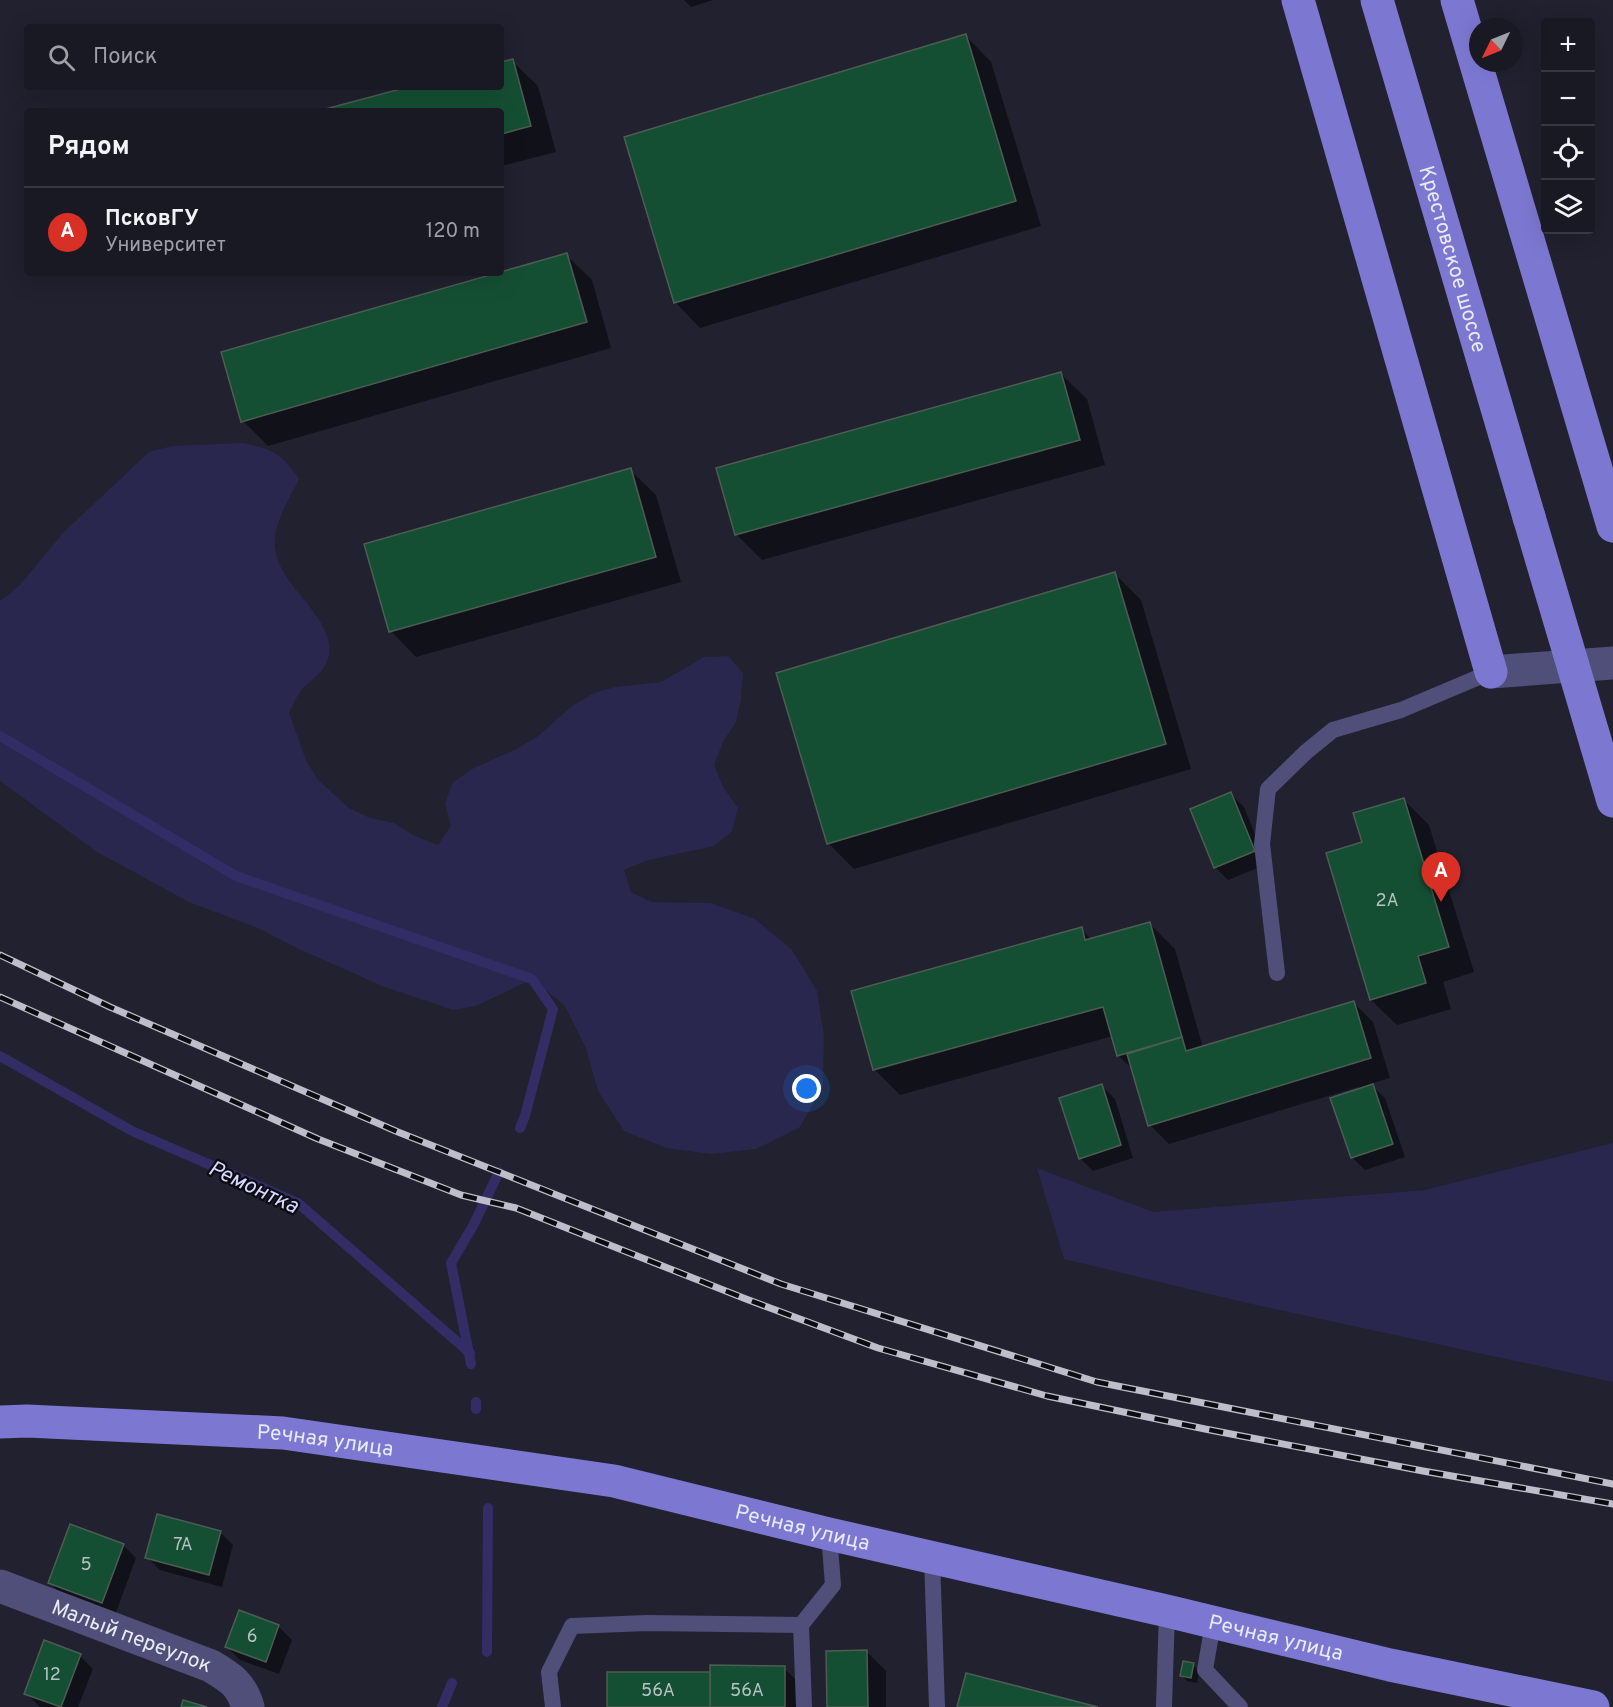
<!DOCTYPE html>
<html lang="ru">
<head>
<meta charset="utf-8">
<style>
	body { margin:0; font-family:Overpass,sans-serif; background:#22222b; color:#f1f3f6 }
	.controls { position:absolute; right:18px; top:18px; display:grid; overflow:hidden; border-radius:6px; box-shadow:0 6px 24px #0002 }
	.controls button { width:54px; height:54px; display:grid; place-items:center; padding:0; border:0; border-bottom:2px solid #373841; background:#191923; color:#f1f3f6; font:30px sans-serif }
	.compass { position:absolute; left:1469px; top:18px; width:54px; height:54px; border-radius:50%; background:#191923; box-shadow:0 6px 24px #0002; rotate:227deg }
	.you { position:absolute; left:807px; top:1089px; width:21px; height:21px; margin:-15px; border:4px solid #fff; border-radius:50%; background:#1a73e8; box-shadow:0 0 0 9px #1a73e833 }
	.badge { display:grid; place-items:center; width:39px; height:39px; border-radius:50%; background:#d93025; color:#fff; font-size:20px; font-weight:700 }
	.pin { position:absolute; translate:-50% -50px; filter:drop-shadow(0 2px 3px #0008) }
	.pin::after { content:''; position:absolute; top:32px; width:21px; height:18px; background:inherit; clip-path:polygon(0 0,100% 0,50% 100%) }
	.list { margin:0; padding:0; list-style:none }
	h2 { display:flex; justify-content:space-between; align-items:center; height:78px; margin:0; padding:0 24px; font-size:26px }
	h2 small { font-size:20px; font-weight:400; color:#9fa0a6 }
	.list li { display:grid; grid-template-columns:39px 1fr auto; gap:18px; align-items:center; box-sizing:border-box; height:90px; padding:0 24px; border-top:2px solid #373841 }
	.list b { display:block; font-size:22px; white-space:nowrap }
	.list p { margin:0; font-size:20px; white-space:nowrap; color:#9fa0a6 }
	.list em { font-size:20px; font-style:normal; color:#9fa0a6 }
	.icon { flex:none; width:33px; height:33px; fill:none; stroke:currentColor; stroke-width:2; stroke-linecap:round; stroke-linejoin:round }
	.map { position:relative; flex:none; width:1613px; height:1707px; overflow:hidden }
	.search { position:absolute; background:#191923; box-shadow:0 6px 24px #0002; left:24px; top:24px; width:480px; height:66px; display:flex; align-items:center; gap:15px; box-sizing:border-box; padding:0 21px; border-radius:6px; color:#9fa0a6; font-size:22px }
	.panel { position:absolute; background:#191923; box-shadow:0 6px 24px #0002; left:24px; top:108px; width:480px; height:168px; border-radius:6px }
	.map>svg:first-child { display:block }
</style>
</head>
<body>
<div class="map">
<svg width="1613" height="1707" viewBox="0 0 1613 1707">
	<rect width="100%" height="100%" fill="#21212f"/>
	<g fill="#29274d">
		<path d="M242,443C273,449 281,453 299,479C289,500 272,525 275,548C279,587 333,615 329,653C327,674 309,679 300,692C295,699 293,706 289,713L306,760L318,780L349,808L370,818L394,823L415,836L438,845L451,826L445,804L452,783L472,769L516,749L537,737L572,706L594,693L615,687L661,682L704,657L728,656L743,673L741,699L736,722L723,742L714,765L723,787L738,808L732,831L714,846L645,861L624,870L631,892L652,902L711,903L755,919L792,950L817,991L824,1036L823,1087L800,1127L756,1149L711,1154L666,1148L624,1131L598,1091L586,1048L565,1006L533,979L476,1006L453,1010L387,988L301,950L258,928L189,902L97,852L0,781V601L19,586L64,532L149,452L172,446Z"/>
		<polygon points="1613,1143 1613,1382 1247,1303 1064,1259 1037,1168 1153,1212 1425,1190"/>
	</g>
	<g fill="#0007">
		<polygon points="684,0 713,0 691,7"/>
		<polygon points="966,36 991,62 1041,226 700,328 675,302"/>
		<polygon points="512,61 538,86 556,152 501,166 501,111 324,111 413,87 501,87 501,64"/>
		<polygon points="566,255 592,280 611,348 268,446 243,421"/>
		<polygon points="1061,374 1087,399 1105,465 762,560 736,534"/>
		<polygon points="630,470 656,495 681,582 416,657 391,631"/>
		<polygon points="1115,574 1141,600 1191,769 854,869 828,843"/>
		<polygon points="1231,794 1244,807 1267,864 1228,880 1215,867"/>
		<polygon points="1403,799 1429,825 1474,972 1443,982 1451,1009 1397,1025 1371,1000 1327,854 1364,843"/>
		<polygon points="1150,924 1175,949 1203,1048 1353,1002 1373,1022 1390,1078 1370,1084 1385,1098 1405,1157 1365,1170 1352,1157 1358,1087 1169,1144 1150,1125 1134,1071 1118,1055 1113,1036 900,1095 875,1070 853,992 1081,929 1092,940"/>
		<polygon points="1102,1086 1115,1099 1133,1158 1093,1171 1080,1158"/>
		<polygon points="220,1532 233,1545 222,1587 160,1570 147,1557"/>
		<polygon points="123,1545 136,1558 115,1615 63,1596 50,1583"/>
		<polygon points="240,1612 279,1627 292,1640 279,1674 240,1660 227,1647"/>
		<polygon points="45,1642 80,1656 93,1669 78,1707 40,1707 26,1693"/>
		<polygon points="867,1652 886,1671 886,1707 828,1707"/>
		<polygon points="1193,1665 1199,1671 1197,1683 1187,1681 1181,1675"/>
		<polygon points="784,1668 797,1681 797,1707 608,1707 712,1674"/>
	</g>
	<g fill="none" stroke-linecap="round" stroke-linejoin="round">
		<g stroke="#322d65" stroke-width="10">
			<polyline points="0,736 236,876 532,979 553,1009 525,1116 520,1128"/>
			<polyline points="0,1056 132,1131 298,1203 470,1353"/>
			<polyline points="471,1364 451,1263 473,1226 499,1172"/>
			<polyline points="476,1402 476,1409"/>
			<polyline points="487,1652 488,1508"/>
			<polyline points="442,1707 452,1683"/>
		</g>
	</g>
	<g fill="#154f33" stroke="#4c5d52" stroke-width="1.5">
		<polygon points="966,34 1016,201 674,303 624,137"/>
		<polygon points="513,59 531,126 501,134 501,111 318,111 408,87 501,87 501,62"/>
		<polygon points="567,253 587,322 241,422 221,352"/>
		<polygon points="1061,372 1080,440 735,535 716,468"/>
		<polygon points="631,468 656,557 389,632 364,544"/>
		<polygon points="1115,572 1166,744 827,844 776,673"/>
		<polygon points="1231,792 1255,851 1214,868 1190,809"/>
		<polygon points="1404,798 1449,947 1418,956 1426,983 1370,1000 1326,853 1362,842 1353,813"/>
		<polygon points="1150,922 1182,1037 1117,1056 1103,1007 873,1070 851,991 1082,927 1085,940"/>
		<polygon points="1354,1001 1371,1058 1148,1126 1127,1054 1182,1037 1186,1051"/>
		<polygon points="1102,1084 1121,1145 1079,1159 1059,1098"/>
		<polygon points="1373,1084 1393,1144 1351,1158 1330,1098"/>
		<polygon points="157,1514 221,1531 209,1575 145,1558"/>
		<polygon points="70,1524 124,1544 102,1603 48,1583"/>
		<polygon points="239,1610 279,1625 266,1662 225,1647"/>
		<polygon points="44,1640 81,1654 61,1707 24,1694"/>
		<polygon points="867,1650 868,1707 827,1707 826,1651"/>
		<polygon points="1183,1661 1194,1663 1191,1678 1180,1676"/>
		<polygon points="710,1665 785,1666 785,1707 710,1707"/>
		<rect x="607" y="1672" width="103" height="35"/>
		<polygon points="966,1673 1098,1707 957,1707"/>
		<polygon points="183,1700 207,1707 181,1707"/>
	</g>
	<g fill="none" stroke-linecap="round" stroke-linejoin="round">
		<g stroke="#4f4f7a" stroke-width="16">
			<polyline points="1277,973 1262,844 1268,789 1306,752 1333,730 1401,710 1491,672"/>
			<polyline points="932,1558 937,1707"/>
			<polyline points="1213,1623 1205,1670 1240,1707"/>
			<polyline points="553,1707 549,1672 572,1626 647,1623 801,1625"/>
			<polyline points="804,1707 801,1625 833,1585 829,1534"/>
			<polyline points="1164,1707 1167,1611"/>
		</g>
		<g stroke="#4f4f7a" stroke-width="33">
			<polyline points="1491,672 1613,663"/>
			<path id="s1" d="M0,1586L211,1666C231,1678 241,1684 248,1707"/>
		</g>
		<g stroke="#7c78d1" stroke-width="33">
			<polyline points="1298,0 1491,672"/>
			<path id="s2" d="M1377,0L1529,517"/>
			<polyline points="1457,0 1613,526"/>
			<path id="s3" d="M0,1422L27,1421L283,1433L614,1481L829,1534L1167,1611L1390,1665L1593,1707"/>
		</g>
		<defs>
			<g id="rail">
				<polyline points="0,955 110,1007 398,1132 781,1284 1097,1382 1613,1484"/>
				<polyline points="0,997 318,1139 461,1195 516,1208 746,1299 878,1348 1047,1396 1205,1429 1423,1471 1613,1504"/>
			</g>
		</defs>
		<use href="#rail" stroke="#bdbec9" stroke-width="7"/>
		<use href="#rail" stroke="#0b0b12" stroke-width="4.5" stroke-dasharray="14" stroke-linecap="butt"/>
		<polyline stroke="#7c78d1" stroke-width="33" points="1529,517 1613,801"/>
	</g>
	<g text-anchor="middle" stroke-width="4.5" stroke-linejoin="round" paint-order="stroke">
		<g font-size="18" fill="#b4c3c4">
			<text x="1387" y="906">2А</text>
			<text x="183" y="1550">7А</text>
			<text x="86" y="1570">5</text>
			<text x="252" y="1642">6</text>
			<text x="52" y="1680">12</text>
			<text x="658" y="1696">56А</text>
			<text x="747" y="1696">56А</text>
		</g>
		<g font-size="21" fill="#e9eaf4" stroke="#0b0b12">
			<text dy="7" stroke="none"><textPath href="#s2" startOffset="270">Крестовское шоссе</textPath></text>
			<text dy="7" stroke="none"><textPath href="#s3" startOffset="326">Речная улица</textPath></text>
			<text dy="7" stroke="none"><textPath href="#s3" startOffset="812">Речная улица</textPath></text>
			<text dy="7" stroke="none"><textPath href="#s1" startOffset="141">Малый переулок</textPath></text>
			<text dy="7" stroke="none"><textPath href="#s3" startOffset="1298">Речная улица</textPath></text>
		</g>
		<g font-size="22" font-style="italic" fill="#d6d8fc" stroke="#0b0b12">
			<text transform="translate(254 1186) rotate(25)" y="8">Ремонтка</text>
		</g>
	</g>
</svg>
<div class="controls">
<button>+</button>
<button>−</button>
<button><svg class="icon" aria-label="locate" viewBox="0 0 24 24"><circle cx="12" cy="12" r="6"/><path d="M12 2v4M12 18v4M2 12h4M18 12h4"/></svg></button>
<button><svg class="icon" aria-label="layers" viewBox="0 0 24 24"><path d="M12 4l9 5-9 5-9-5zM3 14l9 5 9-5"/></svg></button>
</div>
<svg class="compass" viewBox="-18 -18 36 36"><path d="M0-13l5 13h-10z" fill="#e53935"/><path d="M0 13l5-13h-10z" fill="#9fa0a6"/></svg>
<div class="you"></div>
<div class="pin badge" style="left:1441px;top:902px">A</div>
<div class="search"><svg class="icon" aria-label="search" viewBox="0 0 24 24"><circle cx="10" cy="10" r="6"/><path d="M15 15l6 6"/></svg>Поиск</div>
<section class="panel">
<h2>Рядом<small></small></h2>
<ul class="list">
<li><span class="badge">A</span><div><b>ПсковГУ</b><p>Университет</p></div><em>120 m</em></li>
</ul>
</section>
</div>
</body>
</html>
